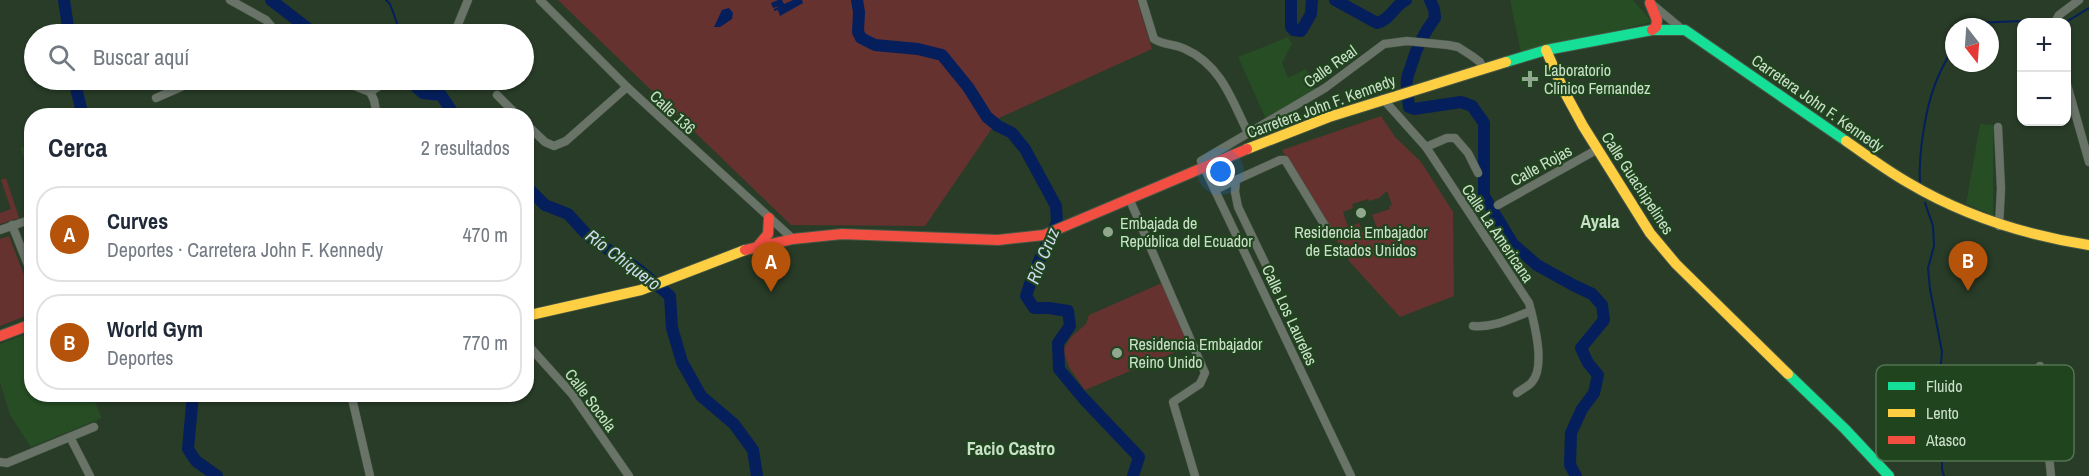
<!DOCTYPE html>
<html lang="es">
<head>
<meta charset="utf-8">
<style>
	body { margin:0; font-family:"Archivo Narrow",sans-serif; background:#f6f6f7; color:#1f2937 }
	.controls { position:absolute; right:18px; top:18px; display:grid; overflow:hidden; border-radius:12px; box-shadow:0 2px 4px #0004 }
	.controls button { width:54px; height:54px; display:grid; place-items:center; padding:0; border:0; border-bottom:2px solid #e0e1e3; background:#fff; color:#1f2937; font:30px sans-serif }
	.compass { position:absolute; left:1945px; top:18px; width:54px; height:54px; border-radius:50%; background:#fff; box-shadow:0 2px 4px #0004; rotate:163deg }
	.you { position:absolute; left:1221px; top:172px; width:21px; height:21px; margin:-15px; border:4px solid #fff; border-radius:50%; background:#1a73e8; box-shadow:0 0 0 9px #1a73e833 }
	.badge { display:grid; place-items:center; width:39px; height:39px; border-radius:50%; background:#b45309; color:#fff; font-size:20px; font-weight:700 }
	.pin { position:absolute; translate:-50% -50px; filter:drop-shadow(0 2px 3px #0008) }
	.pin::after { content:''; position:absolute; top:32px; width:21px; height:18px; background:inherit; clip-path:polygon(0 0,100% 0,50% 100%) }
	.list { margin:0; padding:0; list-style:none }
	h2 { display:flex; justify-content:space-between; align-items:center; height:78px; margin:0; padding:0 24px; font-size:26px }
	h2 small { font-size:20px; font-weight:400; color:#747a83 }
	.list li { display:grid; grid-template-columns:39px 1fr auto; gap:18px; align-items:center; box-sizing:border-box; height:96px; margin:0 12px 12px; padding:0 12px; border:2px solid #e0e1e3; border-radius:24px }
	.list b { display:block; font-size:22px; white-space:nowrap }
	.list p { margin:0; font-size:20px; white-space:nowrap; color:#747a83 }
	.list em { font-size:20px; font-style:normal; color:#747a83 }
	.icon { flex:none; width:33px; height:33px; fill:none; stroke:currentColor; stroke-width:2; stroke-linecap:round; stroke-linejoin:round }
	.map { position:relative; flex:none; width:2089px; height:476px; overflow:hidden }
	.search { position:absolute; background:#fff; box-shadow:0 2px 4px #0004; left:24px; top:24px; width:510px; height:66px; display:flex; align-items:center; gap:15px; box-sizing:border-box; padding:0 21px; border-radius:33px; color:#747a83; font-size:22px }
	.panel { position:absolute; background:#fff; box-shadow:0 2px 4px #0004; left:24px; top:108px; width:510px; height:294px; border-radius:24px }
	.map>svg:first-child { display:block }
</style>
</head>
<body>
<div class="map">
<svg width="2089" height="476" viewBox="0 0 2089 476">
	<rect width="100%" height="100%" fill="#283c27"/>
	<g fill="#264d24">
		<polygon points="1510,0 1633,0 1652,22 1521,53"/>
		<polygon points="1288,37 1292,43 1282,63 1288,78 1306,69 1316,91 1266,119 1238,57"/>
		<polygon points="1980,124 1993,125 1993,215 1966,204"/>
		<polygon points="31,144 32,144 31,178 20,148"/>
		<polygon points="31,332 32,394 92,395 102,418 31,447 10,415 0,382 0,344"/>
	</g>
	<g fill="#66322f" fill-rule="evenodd">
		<polygon points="558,0 1137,0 1152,49 999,118 925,226 791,225"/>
		<path d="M1381,116L1395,137L1421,162L1453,212L1454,296L1400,317L1350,262L1282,150ZM1387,191L1392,205L1389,206L1390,209L1372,215L1377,228L1387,225L1390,236L1382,240L1379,231L1370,234L1368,231L1363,233L1359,223L1348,227L1343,212L1353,208L1352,204L1368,199L1369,201L1379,198Z"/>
		<polygon points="6,178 19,218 0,224 0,213 11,209 1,180"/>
		<polygon points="9,236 31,293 31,314 0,326 0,239"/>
		<polygon points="1162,283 1190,346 1085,390 1069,367 1063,350 1071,337 1086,324 1089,315"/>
	</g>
	<g fill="#051f5c">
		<polygon points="778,0 782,0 784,4 793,0 802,0 803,3 780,16 778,10 774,11 774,9 780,6 773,8 771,3"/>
		<polygon points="729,8 733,13 732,19 720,27 714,27 722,10"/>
	</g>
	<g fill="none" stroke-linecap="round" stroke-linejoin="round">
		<g stroke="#051f5c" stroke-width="2">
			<polyline points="386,0 390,4 401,34"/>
			<polyline points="2061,22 2066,22 2089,8"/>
			<polyline points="1968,27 1975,23 2044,20"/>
			<path d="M1920,184C1918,154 1926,102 1939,75C1943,65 1949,55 1954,46"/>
			<polyline points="1925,203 1933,226 1934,246 1928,268 1930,289 1942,352 1936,414 1942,435 1942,469 1944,476"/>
		</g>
		<g stroke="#051f5c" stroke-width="12">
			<polyline points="64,0 69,34"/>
			<polyline points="271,0 315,34"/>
			<polyline points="857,0 859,12 858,32 861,38 875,45 918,49 942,55 968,87 987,117 998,126 1012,133 1025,149 1056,206 1057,222 1034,272 1026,296 1034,308 1049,308 1068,311 1070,326 1058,343 1059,369 1083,398 1139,457 1133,476"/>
			<polyline points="1291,0 1291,27 1294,30 1301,31 1311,14 1312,0"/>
			<path d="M1335,0L1377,23C1390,20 1394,6 1406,0"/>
			<polyline points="74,80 83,116"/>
			<polyline points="408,80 423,93 441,95 455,116"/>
			<path d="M1407,87C1405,76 1410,72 1412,63C1417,46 1424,33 1435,18L1434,9L1430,0"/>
			<polyline points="1408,99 1409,107 1414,109 1461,102 1472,106 1484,123 1484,196 1513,244 1537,265 1573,285 1592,294 1602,305 1604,320 1581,348 1588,363 1598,375 1594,393 1582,409 1571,433 1570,465 1576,476"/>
			<polyline points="526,186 545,205 568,214 589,237 638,269 670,296 672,328 682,362 701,396 734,424 753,450 757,476"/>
			<polyline points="193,394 188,449 196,461 217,476"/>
		</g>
		<defs>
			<g id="street">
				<polyline points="230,0 266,20 278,34"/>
				<polyline points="540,0 627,87 793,239"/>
				<path d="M1142,0L1154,39C1163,45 1175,44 1185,49C1221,65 1232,100 1248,133"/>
				<polyline points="1653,5 1683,30"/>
				<polyline points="2055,22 2059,15 2079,0"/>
				<polyline points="454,34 468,0"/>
				<polyline points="339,80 370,92"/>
				<polyline points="2066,81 2089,162"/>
				<polyline points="370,92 374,100 377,116"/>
				<polyline points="370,92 389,80"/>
				<polyline points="497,95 518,116"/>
				<polyline points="156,98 197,80"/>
				<path d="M1383,99L1426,147L1529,303C1534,322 1546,366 1532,382C1529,386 1522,389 1517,393"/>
				<polyline points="526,124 545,142 554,146 566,141 627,87"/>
				<polyline points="1998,127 2001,189 1999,226"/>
				<polyline points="1426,147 1447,138 1455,138 1468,153 1478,173"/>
				<polyline points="1215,190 1236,180"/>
				<polyline points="1129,198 1205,373 1200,384 1173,402 1195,476"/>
				<polyline points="1498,205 1598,149"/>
				<polyline points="12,225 32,275"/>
				<polyline points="0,230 32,219"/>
				<polyline points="1278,290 1238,207 1235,192 1236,180 1280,160 1285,160 1327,229"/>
				<path d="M1473,326C1494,328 1512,318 1531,311"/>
				<polyline points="526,343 572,394 629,476"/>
				<polyline points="2040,366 2051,476"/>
				<polyline points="351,394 370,476"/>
				<polyline points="70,437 90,476"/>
				<polyline points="0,462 7,463 94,427"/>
				<polyline points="1351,476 1201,161 1325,88 1384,44 1407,41 1448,45 1458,47 1472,56 1480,62 1483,69"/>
			</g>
			<g id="fast">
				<polyline points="1506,62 1546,50 1652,30 1685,30 1846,141"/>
				<polyline points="1788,374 1845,429 1889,476"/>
			</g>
			<g id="slow">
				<polyline points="1546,50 1564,91 1583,126 1650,233 1676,264 1788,374"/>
				<path d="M1846,141C1866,155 1886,170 1907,182C1964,216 2024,235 2089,245"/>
				<polyline points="1247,149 1329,117 1506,62"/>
				<polyline points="526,316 641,290 745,250"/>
			</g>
			<g id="jam">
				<polyline points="1650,3 1657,20 1656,27 1652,30"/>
				<polyline points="758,246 768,234 769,218"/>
				<polyline points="745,250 793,239 842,234 998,240 1044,235 1247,149"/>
				<polyline points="0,336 32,324"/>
			</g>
		</defs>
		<use href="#street" stroke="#475846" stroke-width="9"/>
		<use href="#fast" stroke="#475846" stroke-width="12"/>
		<use href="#slow" stroke="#475846" stroke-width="12"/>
		<use href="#jam" stroke="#475846" stroke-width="12"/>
		<use href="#street" stroke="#697368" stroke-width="8"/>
		<use href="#fast" stroke="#16e098" stroke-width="10"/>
		<use href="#slow" stroke="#ffcf43" stroke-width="10"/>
		<use href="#jam" stroke="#f24e42" stroke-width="10"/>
	</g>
	<g fill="#92a790" stroke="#20451e" stroke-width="2">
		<path d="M1527 70h6v6h6v6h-6v6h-6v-6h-6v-6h6z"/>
		<circle cx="1361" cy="213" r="6"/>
		<circle cx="1108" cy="232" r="6"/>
		<circle cx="1117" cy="353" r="6"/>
	</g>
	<g text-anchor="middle" stroke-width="4.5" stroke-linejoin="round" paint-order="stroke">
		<g font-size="16" fill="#cbe0c9" stroke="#20451e">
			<text transform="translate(1330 66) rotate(-35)" y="6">Calle Real</text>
			<text transform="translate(1818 103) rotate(35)" y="6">Carretera John F. Kennedy</text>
			<text transform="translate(1321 106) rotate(-20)" y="6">Carretera John F. Kennedy</text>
			<text transform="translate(673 112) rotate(43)" y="6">Calle 136</text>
			<text transform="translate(1541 165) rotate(-29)" y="6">Calle Rojas</text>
			<text transform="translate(1638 183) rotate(57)" y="6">Calle Guachipelines</text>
			<text transform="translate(1498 233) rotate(56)" y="6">Calle La Americana</text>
			<text transform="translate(1290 315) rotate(65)" y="6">Calle Los Laureles</text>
			<text transform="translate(591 400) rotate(53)" y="6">Calle Socola</text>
		</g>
		<g font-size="16" fill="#cbe0c9" stroke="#20451e" text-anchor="start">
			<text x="1544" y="76">Laboratorio<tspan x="1544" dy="18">Clínico Fernandez</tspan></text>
			<text x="1120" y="229">Embajada de<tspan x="1120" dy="18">República del Ecuador</tspan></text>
			<text x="1361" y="238" text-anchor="middle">Residencia Embajador<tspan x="1361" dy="18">de Estados Unidos</tspan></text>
			<text x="1129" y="350">Residencia Embajador<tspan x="1129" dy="18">Reino Unido</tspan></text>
		</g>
		<g font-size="18" font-weight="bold" fill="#cbe0c9" stroke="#20451e">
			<text x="1600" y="228">Ayala</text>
			<text x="1011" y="455">Facio Castro</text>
		</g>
		<g font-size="18" font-style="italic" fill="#cdd8ed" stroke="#20451e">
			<text transform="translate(1043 256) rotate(-68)" y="6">Río Cruz</text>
			<text transform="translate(623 260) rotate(37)" y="6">Río Chiquero</text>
		</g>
	</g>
	<rect x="1876" y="365" width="198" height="96" rx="9" fill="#20451e" stroke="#537451" stroke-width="1.5"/>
	<rect x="1888" y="382" width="27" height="8" fill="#16e098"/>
	<rect x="1888" y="409" width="27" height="8" fill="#ffcf43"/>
	<rect x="1888" y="436" width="27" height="8" fill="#f24e42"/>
	<g font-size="16" fill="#cbe0c9">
		<text x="1926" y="392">Fluido</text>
		<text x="1926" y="419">Lento</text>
		<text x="1926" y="446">Atasco</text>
	</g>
</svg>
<div class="controls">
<button>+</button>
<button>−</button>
</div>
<svg class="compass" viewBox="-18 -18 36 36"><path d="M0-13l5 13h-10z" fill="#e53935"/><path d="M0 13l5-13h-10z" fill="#747a83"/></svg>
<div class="you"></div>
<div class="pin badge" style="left:771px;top:292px">A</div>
<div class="pin badge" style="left:1968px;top:291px">B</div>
<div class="search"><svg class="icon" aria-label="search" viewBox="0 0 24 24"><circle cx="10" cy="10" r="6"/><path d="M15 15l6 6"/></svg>Buscar aquí</div>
<section class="panel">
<h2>Cerca<small>2 resultados</small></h2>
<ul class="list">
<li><span class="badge">A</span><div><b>Curves</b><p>Deportes · Carretera John F. Kennedy</p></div><em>470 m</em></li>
<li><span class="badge">B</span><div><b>World Gym</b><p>Deportes</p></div><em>770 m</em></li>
</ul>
</section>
</div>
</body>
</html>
